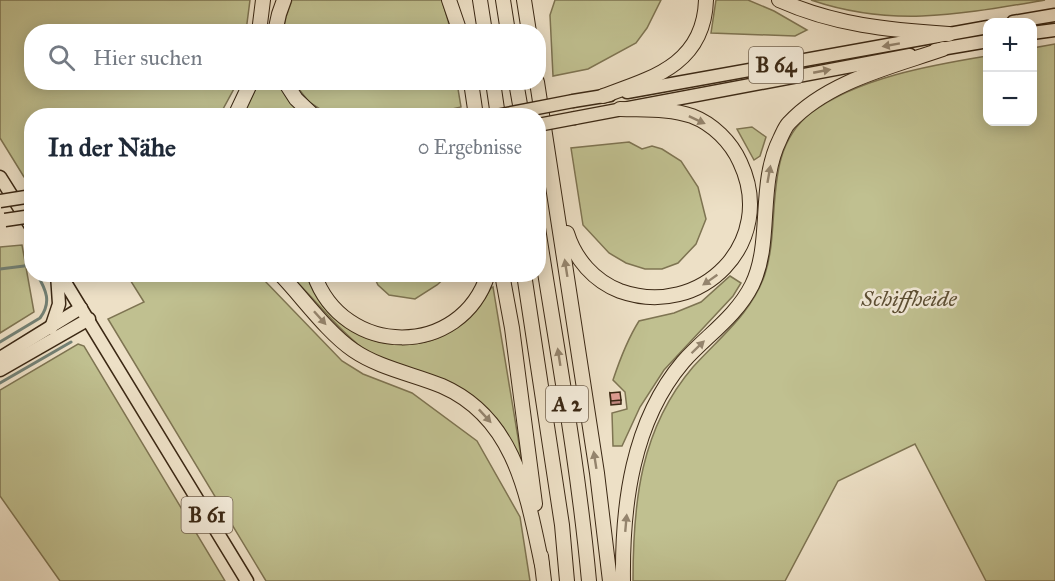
<!DOCTYPE html>
<html lang="de">
<head>
<meta charset="utf-8">
<style>
	body { margin:0; font-family:"IM FELL Great Primer",serif; background:#f6f6f7; color:#1f2937 }
	.controls { position:absolute; right:18px; top:18px; display:grid; overflow:hidden; border-radius:12px; box-shadow:0 3px 15px #0003 }
	.controls button { width:54px; height:54px; display:grid; place-items:center; padding:0; border:0; border-bottom:2px solid #e0e1e3; background:#fff; color:#1f2937; font:30px sans-serif }
	.list { margin:0; padding:0; list-style:none }
	h2 { display:flex; justify-content:space-between; align-items:center; height:78px; margin:0; padding:0 24px; font-size:26px }
	h2 small { font-size:20px; font-weight:400; color:#747a83 }
	.icon { flex:none; width:33px; height:33px; fill:none; stroke:currentColor; stroke-width:2; stroke-linecap:round; stroke-linejoin:round }
	.map { position:relative; flex:none; width:1055px; height:581px; overflow:hidden }
	.search { position:absolute; background:#fff; box-shadow:0 3px 15px #0003; left:24px; top:24px; width:522px; height:66px; display:flex; align-items:center; gap:15px; box-sizing:border-box; padding:0 21px; border-radius:24px; color:#747a83; font-size:22px }
	.panel { position:absolute; background:#fff; box-shadow:0 3px 15px #0003; left:24px; top:108px; width:522px; height:174px; border-radius:24px }
	.map>svg:first-child { display:block }
</style>
</head>
<body>
<div class="map">
<svg width="1055" height="581" viewBox="0 0 1055 581">
	<rect width="100%" height="100%" fill="#ede0c6"/>
	<filter id="stains"><feTurbulence type="fractalNoise" baseFrequency=".00333" numOctaves="4"/><feColorMatrix values="0 0 0 0 .2 0 0 0 0 .09 0 0 0 0 .02 0 0 0 .5 -.17"/></filter>
	<radialGradient id="worn" r=".72"><stop offset=".6" stop-color="#630" stop-opacity="0"/><stop offset="1" stop-color="#630" stop-opacity=".3"/></radialGradient>
	<g fill="#c0c090" stroke="#7e7452" stroke-width="1.5">
		<polygon points="0,0 250,0 246,31 32,32 32,82 236,83 236,85 223,109 217,115 32,116 31,177 24,177 0,138"/>
		<polygon points="292,0 442,0 451,31 283,32 286,17"/>
		<polygon points="555,0 661,0 647,28 636,43 588,69 553,76 550,15"/>
		<polygon points="716,0 748,0 774,11 807,30 795,36 711,33"/>
		<path d="M811,0H1045C962,14 893,28 811,0Z"/>
		<path d="M1055,44V581H986L915,444L838,481L785,581H633C633,503 640,429 693,367C719,338 752,313 765,274C782,222 761,151 811,113C857,78 932,65 987,56L988,122H1032L1033,48Z"/>
		<path d="M257,82L280,83C286,94 293,108 305,115L241,116Z"/>
		<polygon points="294,83 457,83 461,107 426,115 329,115 309,102"/>
		<polygon points="752,127 766,137 760,156 754,160 737,129"/>
		<polygon points="629,142 642,149 652,146 662,149 681,161 698,187 706,219 696,244 678,263 662,269 645,269 626,263 609,253 583,225 571,148"/>
		<polygon points="22,245 34,312 0,333 0,247"/>
		<polygon points="127,275 257,275 265,281 342,361 363,374 412,393 477,441 520,517 530,581 266,581 108,319 144,302"/>
		<path d="M290,275H307C320,322 373,352 420,343C451,338 477,315 491,288L493,287L522,462H520L486,408L373,356C340,333 318,302 290,275Z"/>
		<polygon points="373,275 448,275 437,285 415,299 389,295 378,285"/>
		<path d="M730,276L741,283L733,296L664,370L640,407L622,446H613L612,413L627,409L625,392L613,380C620,359 627,340 639,321L674,313L701,302Z"/>
		<polygon points="78,344 84,346 225,581 60,581 0,496 0,390"/>
	</g>
	<g fill="none" stroke-linecap="round" stroke-linejoin="round">
		<g stroke="#738175" stroke-width="3">
			<polyline points="0,269 32,265"/>
			<path d="M0,342L40,318C52,302 46,290 37,274"/>
			<polyline points="0,383 71,342"/>
		</g>
		<defs>
			<g id="primary">
				<polyline points="0,177 32,228"/>
				<polyline points="60,274 247,581"/>
			</g>
			<g id="trunk">
				<polyline points="1013,22 1055,15"/>
				<polyline points="1032,33 1055,30"/>
				<polyline points="935,50 988,41"/>
				<polyline points="627,92 988,27"/>
				<polyline points="573,101 610,95"/>
				<polyline points="575,118 910,55"/>
				<polyline points="51,328 59,304 57,274"/>
				<polyline points="0,358 81,308"/>
				<polyline points="0,370 89,319"/>
			</g>
			<g id="motorway">
				<polyline points="449,0 460,32"/>
				<polyline points="480,0 485,32"/>
				<polyline points="503,0 508,32"/>
				<polyline points="524,0 529,32"/>
				<path d="M779,0C835,25 888,30 949,34"/>
				<polyline points="259,32 263,0"/>
				<polyline points="275,32 279,14 284,0"/>
				<polyline points="285,82 296,99 314,116"/>
				<polyline points="471,82 476,116"/>
				<polyline points="493,82 498,116"/>
				<polyline points="516,82 522,116"/>
				<polyline points="537,82 597,473 610,581"/>
				<path d="M603,96C653,78 704,64 706,0"/>
				<polyline points="235,116 251,82"/>
				<path d="M538,228C556,345 578,462 589,581"/>
				<path d="M567,233C575,259 594,281 620,291C701,320 778,242 740,162C731,142 713,124 692,116C669,108 643,110 620,109"/>
				<path d="M280,274C303,298 327,332 353,350C379,368 413,374 442,386C515,418 527,494 542,565"/>
				<path d="M314,274C343,358 461,359 488,274"/>
				<polyline points="502,274 512,328 535,504"/>
				<polyline points="524,274 562,525 567,581"/>
				<polyline points="541,556 544,581"/>
				<path d="M623,581C622,506 632,422 683,362C706,336 736,317 752,285C773,242 757,185 780,139C783,133 785,127 789,123C828,81 891,67 943,49"/>
			</g>
		</defs>
		<use href="#primary" stroke="#3b2814" stroke-width="15"/>
		<use href="#trunk" stroke="#3b2814" stroke-width="15"/>
		<use href="#motorway" stroke="#3b2814" stroke-width="16"/>
		<use href="#primary" stroke="#ede0c6" stroke-width="12"/>
		<use href="#trunk" stroke="#ede0c6" stroke-width="12"/>
		<use href="#motorway" stroke="#ede0c6" stroke-width="14"/>
		<defs>
			<g id="trunk-bridge">
				<polyline points="496,116 573,101"/>
				<polyline points="538,125 575,118"/>
				<polyline points="0,201 32,196"/>
				<polyline points="5,220 32,216"/>
			</g>
		</defs>
		<use href="#trunk-bridge" stroke="#3b2814" stroke-width="15" stroke-linecap="butt"/>
		<use href="#trunk-bridge" stroke="#ede0c6" stroke-width="12"/>
	</g>
	<polygon fill="#bf877e" stroke="#3b2814" stroke-width="1.5" points="610,393 621,400 621,404 611,405"/>
	<polygon fill="#de9d92" stroke="#3b2814" stroke-width="1.5" points="620,392 621,400 611,401 610,393"/>
	<defs><path id="oneway-solid" d="M-6-.8H1V-3.2L6.5 0L1 3.2V.8H-6Z" transform="scale(1.5)"/></defs>
	<g fill="#94846d">
		<use href="#oneway-solid" transform="translate(891 45) rotate(170)"/>
		<use href="#oneway-solid" transform="translate(822 71) rotate(-11)"/>
		<use href="#oneway-solid" transform="translate(697 120) rotate(25)"/>
		<use href="#oneway-solid" transform="translate(769 174) rotate(-80)"/>
		<use href="#oneway-solid" transform="translate(566 268) rotate(-99)"/>
		<use href="#oneway-solid" transform="translate(710 280) rotate(145)"/>
		<use href="#oneway-solid" transform="translate(320 318) rotate(48)"/>
		<use href="#oneway-solid" transform="translate(698 347) rotate(-44)"/>
		<use href="#oneway-solid" transform="translate(559 357) rotate(-99)"/>
		<use href="#oneway-solid" transform="translate(485 416) rotate(47)"/>
		<use href="#oneway-solid" transform="translate(595 460) rotate(-99)"/>
		<use href="#oneway-solid" transform="translate(626 523) rotate(-85)"/>
	</g>
	<g text-anchor="middle" stroke-width="5" stroke-linejoin="round" paint-order="stroke">
		<g fill="#f3ebda" stroke="#72624f" stroke-width="1.5">
			<rect x="749" y="47" width="54" height="36" rx="4.5"/>
			<rect x="546" y="386" width="42" height="36" rx="4.5"/>
			<rect x="181.5" y="497" width="51" height="36" rx="4.5"/>
		</g>
		<g font-size="21" font-weight="bold" fill="#3b2814">
			<text x="776" y="72">B 64</text>
			<text x="567" y="411">A 2</text>
			<text x="207" y="522">B 61</text>
		</g>
		<g font-size="22" font-style="italic" fill="#5c4e33" stroke="#f3ebda">
			<text x="909" y="306">Schiffheide</text>
		</g>
	</g>
	<rect width="100%" height="100%" filter="url(#stains)"/>
	<rect width="100%" height="100%" fill="url(#worn)"/>
</svg>
<div class="controls">
<button>+</button>
<button>−</button>
</div>
<div class="search"><svg class="icon" aria-label="search" viewBox="0 0 24 24"><circle cx="10" cy="10" r="6"/><path d="M15 15l6 6"/></svg>Hier suchen</div>
<section class="panel">
<h2>In der Nähe<small>0 Ergebnisse</small></h2>
<ul class="list">
</ul>
</section>
</div>
</body>
</html>
